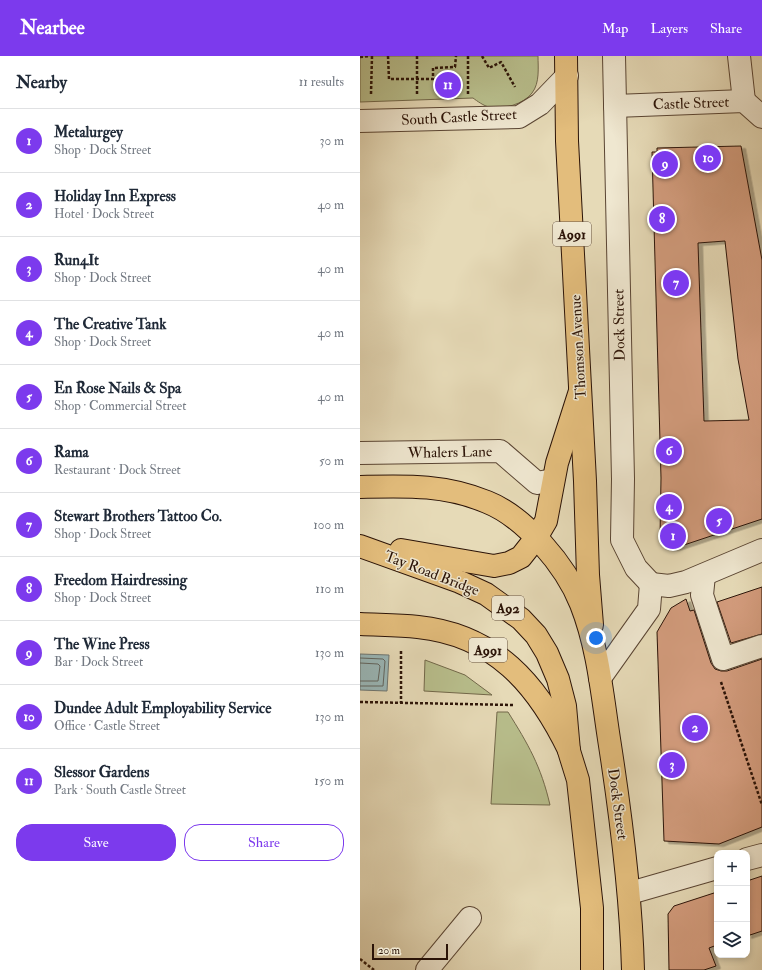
<!DOCTYPE html>
<html lang="en">
<head>
<meta charset="utf-8">
<style>
	body { margin:0; font-family:"IM FELL Double Pica",serif; background:#f2f2f3; color:#1f2937 }
	.controls { position:absolute; right:12px; bottom:12px; display:grid; overflow:hidden; border-radius:8px; box-shadow:0 2px 6px #0003 }
	.controls button { width:36px; height:36px; display:grid; place-items:center; padding:0; border:0; border-bottom:1px solid #e0e1e3; background:#fff; color:#1f2937; font:20px sans-serif }
	.scale { position:absolute; left:12px; bottom:10px; width:76px; box-sizing:border-box; padding-left:4px; border:2px solid #2b1307; border-top:0; font-size:11px; line-height:14px; white-space:nowrap; color:#2b1307; -webkit-text-stroke:3px #efe7d0; paint-order:stroke }
	.you { position:absolute; left:236px; top:582px; width:14px; height:14px; margin:-10px; border:3px solid #fff; border-radius:50%; background:#1a73e8; box-shadow:0 0 0 6px #1a73e833 }
	.badge { display:grid; place-items:center; width:26px; height:26px; border-radius:50%; background:#7c3aed; color:#fff; font-size:13px; font-weight:700 }
	.pin { position:absolute; translate:-50% -50%; border:2px solid #fff; box-shadow:0 1px 4px #0006 }
	.list { margin:0; padding:0; list-style:none }
	h2 { display:flex; justify-content:space-between; align-items:center; height:52px; margin:0; padding:0 16px; font-size:17px }
	h2 small { font-size:13px; font-weight:400; color:#747a83 }
	.list li { display:grid; grid-template-columns:26px 1fr auto; gap:12px; align-items:center; box-sizing:border-box; height:64px; padding:0 16px; border-top:1px solid #e0e1e3 }
	.list b { display:block; font-size:15px; white-space:nowrap }
	.list p { margin:0; font-size:13px; white-space:nowrap; color:#747a83 }
	.list em { font-size:13px; font-style:normal; color:#747a83 }
	.actions { display:flex; gap:8px; padding:12px 16px }
	.actions a { flex:1; padding:9px 0; border:1px solid #7c3aed; border-radius:16px; text-align:center; font-size:14px; color:#7c3aed }
	.actions .main { background:#7c3aed; color:#fff }
	.icon { flex:none; width:22px; height:22px; fill:none; stroke:currentColor; stroke-width:2; stroke-linecap:round; stroke-linejoin:round }
	.map { position:relative; flex:none; width:402px; height:914px; overflow:hidden }
	header { display:flex; align-items:center; gap:24px; box-sizing:border-box; height:56px; padding:0 20px; background:#7c3aed; color:#fff }
	header strong { font-size:19px }
	nav { display:flex; gap:22px; margin-inline-start:auto; font-size:14px }
	main { display:flex }
	aside { flex:1; background:#fff }
	.map>svg:first-child { display:block }
</style>
</head>
<body>
<header>
<strong>Nearbee</strong>
<nav><a>Map</a><a>Layers</a><a>Share</a></nav>
</header>
<main>
<aside>
<h2>Nearby<small>11 results</small></h2>
<ul class="list">
<li><span class="badge">1</span><div><b>Metalurgey</b><p>Shop · Dock Street</p></div><em>30 m</em></li>
<li><span class="badge">2</span><div><b>Holiday Inn Express</b><p>Hotel · Dock Street</p></div><em>40 m</em></li>
<li><span class="badge">3</span><div><b>Run4It</b><p>Shop · Dock Street</p></div><em>40 m</em></li>
<li><span class="badge">4</span><div><b>The Creative Tank</b><p>Shop · Dock Street</p></div><em>40 m</em></li>
<li><span class="badge">5</span><div><b>En Rose Nails &amp; Spa</b><p>Shop · Commercial Street</p></div><em>40 m</em></li>
<li><span class="badge">6</span><div><b>Rama</b><p>Restaurant · Dock Street</p></div><em>50 m</em></li>
<li><span class="badge">7</span><div><b>Stewart Brothers Tattoo Co.</b><p>Shop · Dock Street</p></div><em>100 m</em></li>
<li><span class="badge">8</span><div><b>Freedom Hairdressing</b><p>Shop · Dock Street</p></div><em>110 m</em></li>
<li><span class="badge">9</span><div><b>The Wine Press</b><p>Bar · Dock Street</p></div><em>130 m</em></li>
<li><span class="badge">10</span><div><b>Dundee Adult Employability Service</b><p>Office · Castle Street</p></div><em>130 m</em></li>
<li><span class="badge">11</span><div><b>Slessor Gardens</b><p>Park · South Castle Street</p></div><em>150 m</em></li>
</ul>
<div class="actions"><a class="main">Save</a><a>Share</a></div>
</aside>
<div class="map">
<svg width="402" height="914" viewBox="0 0 402 914">
	<defs>
		<filter id="shadow"><feDropShadow dx="4.5" dy="2.5" stdDeviation="0" flood-color="#0004"/></filter>
	</defs>
	<rect width="100%" height="100%" fill="#e6dab7"/>
	<filter id="stains"><feTurbulence type="fractalNoise" baseFrequency=".005" numOctaves="4"/><feColorMatrix values="0 0 0 0 .2 0 0 0 0 .09 0 0 0 0 .02 0 0 0 .5 -.17"/></filter>
	<radialGradient id="worn" r=".72"><stop offset=".6" stop-color="#630" stop-opacity="0"/><stop offset="1" stop-color="#630" stop-opacity=".3"/></radialGradient>
	<g fill="#b8be8c" stroke="#72684a">
		<path d="M0,0H178C178,11 180,27 172,37C164,48 143,54 129,51C124,50 117,45 113,42L0,46Z"/>
		<polygon points="65,604 105,619 132,639 64,635"/>
		<path d="M137,656H148C168,688 181,710 190,749L131,748Z"/>
	</g>
	<polygon fill="#9ab8b9" stroke="#6e7672" points="0,598 29,599 27,635 0,634"/>
	<g fill="none" stroke-linecap="round" stroke-linejoin="round">
		<g stroke="#626660" stroke-width="1">
			<polyline points="0,602 23,603 25,605 23,630 0,630"/>
			<polyline points="0,607 18,608 20,610 18,625 0,625"/>
		</g>
	</g>
	<g fill="#d39c7d" stroke="#2b1307" fill-rule="evenodd" filter="url(#shadow)">
		<path d="M381,90L402,204V463L315,492H308L303,489L300,483L301,422L292,96H297V92ZM365,185L378,303L389,364L344,365L338,187Z"/>
		<polygon points="402,531 402,578 371,587 357,546"/>
		<polygon points="326,543 330,555 334,554 351,607 355,613 361,615 367,615 402,603 402,771 359,788 304,785 297,576 311,552"/>
		<polygon points="402,820 402,875 387,880 387,825"/>
		<polygon points="357,836 357,889 349,892 356,910 344,914 309,914 308,858 314,850"/>
	</g>
	<g fill="none" stroke-linecap="round" stroke-linejoin="round">
		<defs>
			<g id="minor">
				<polyline points="254,0 263,423 262,484 276,512 291,528"/>
				<polyline points="379,0 384,45"/>
				<polyline points="255,50 384,45 402,61"/>
				<polyline points="0,65 159,61 180,48 207,20"/>
				<polyline points="0,397 140,395 177,427 193,424"/>
				<polyline points="344,519 342,539 363,603 402,590"/>
				<polyline points="291,528 309,530 326,526 402,494"/>
				<polyline points="240,622 289,553 291,528"/>
				<polyline points="387,803 402,799"/>
				<polyline points="270,837 357,812"/>
				<polyline points="67,914 110,862"/>
			</g>
			<g id="major">
				<polyline points="206,0 207,85 225,425 228,519 232,569"/>
				<path d="M0,568C19,569 39,569 58,571C135,579 177,628 209,694"/>
			</g>
			<g id="highway">
				<path d="M0,431C45,430 84,428 127,446C165,461 206,510 221,548C238,591 242,637 249,683C261,760 271,836 273,914"/>
				<polyline points="0,490 100,526 126,538 161,563 176,579 187,597 198,623 205,650 209,695 218,724 232,852 232,914"/>
				<polyline points="41,494 134,510 149,507 161,501 176,482 186,465 197,407 220,335"/>
			</g>
		</defs>
		<use href="#minor" stroke="#5a4533" stroke-width="24"/>
		<use href="#major" stroke="#2b1307" stroke-width="24"/>
		<use href="#highway" stroke="#2b1307" stroke-width="24"/>
		<g stroke="#2b1307" stroke-width="2.5" stroke-dasharray="3 2" stroke-linecap="butt">
			<polyline points="28,0 29,23 73,23 73,12 95,11 96,0"/>
			<polyline points="108,0 108,38"/>
			<polyline points="122,0 129,12 141,6 155,31"/>
			<polyline points="0,1 10,0"/>
			<polyline points="11,38 12,0"/>
			<polyline points="57,38 57,0"/>
			<polyline points="41,595 41,647"/>
			<polyline points="361,626 402,749"/>
			<polyline points="0,646 153,649"/>
			<polyline points="0,903 14,914"/>
		</g>
		<use href="#minor" stroke="#efe7d0" stroke-width="22"/>
		<use href="#major" stroke="#e3bd7c" stroke-width="22"/>
		<use href="#highway" stroke="#e3bd7c" stroke-width="22"/>
	</g>
	<g text-anchor="middle" stroke-width="3" stroke-linejoin="round" paint-order="stroke">
		<g fill="#efe7d0" stroke="#665343" stroke-width="1">
			<rect x="193" y="166" width="38" height="24" rx="3"/>
			<rect x="132" y="540" width="32" height="24" rx="3"/>
			<rect x="109" y="582" width="38" height="24" rx="3"/>
		</g>
		<g font-size="14" font-weight="bold" fill="#2b1307">
			<text x="212" y="183">A991</text>
			<text x="148" y="557">A92</text>
			<text x="128" y="599">A991</text>
		</g>
		<g font-size="15" fill="#2b1307" stroke="#efe7d0">
			<text transform="translate(331 47) rotate(-2)" y="5">Castle Street</text>
			<text transform="translate(99 61) rotate(-3)" y="5">South Castle Street</text>
			<text transform="translate(259 269) rotate(-91)" y="5">Dock Street</text>
			<text transform="translate(218 291) rotate(-93)" y="5">Thomson Avenue</text>
			<text transform="translate(90 396) rotate(-1)" y="5">Whalers Lane</text>
			<text transform="translate(72 517) rotate(21)" y="5">Tay Road Bridge</text>
			<text transform="translate(258 748) rotate(82)" y="5">Dock Street</text>
		</g>
	</g>
	<rect width="100%" height="100%" filter="url(#stains)"/>
	<rect width="100%" height="100%" fill="url(#worn)"/>
</svg>
<div class="controls">
<button>+</button>
<button>−</button>
<button><svg class="icon" aria-label="layers" viewBox="0 0 24 24"><path d="M12 4l9 5-9 5-9-5zM3 14l9 5 9-5"/></svg></button>
</div>
<div class="scale">20 m</div>
<div class="you"></div>
<div class="pin badge" style="left:313px;top:480px">1</div>
<div class="pin badge" style="left:335px;top:672px">2</div>
<div class="pin badge" style="left:312px;top:709px">3</div>
<div class="pin badge" style="left:309px;top:451px">4</div>
<div class="pin badge" style="left:359px;top:465px">5</div>
<div class="pin badge" style="left:309px;top:395px">6</div>
<div class="pin badge" style="left:316px;top:227px">7</div>
<div class="pin badge" style="left:302px;top:163px">8</div>
<div class="pin badge" style="left:305px;top:108px">9</div>
<div class="pin badge" style="left:348px;top:102px">10</div>
<div class="pin badge" style="left:88px;top:29px">11</div>
</div>
</main>
</body>
</html>
